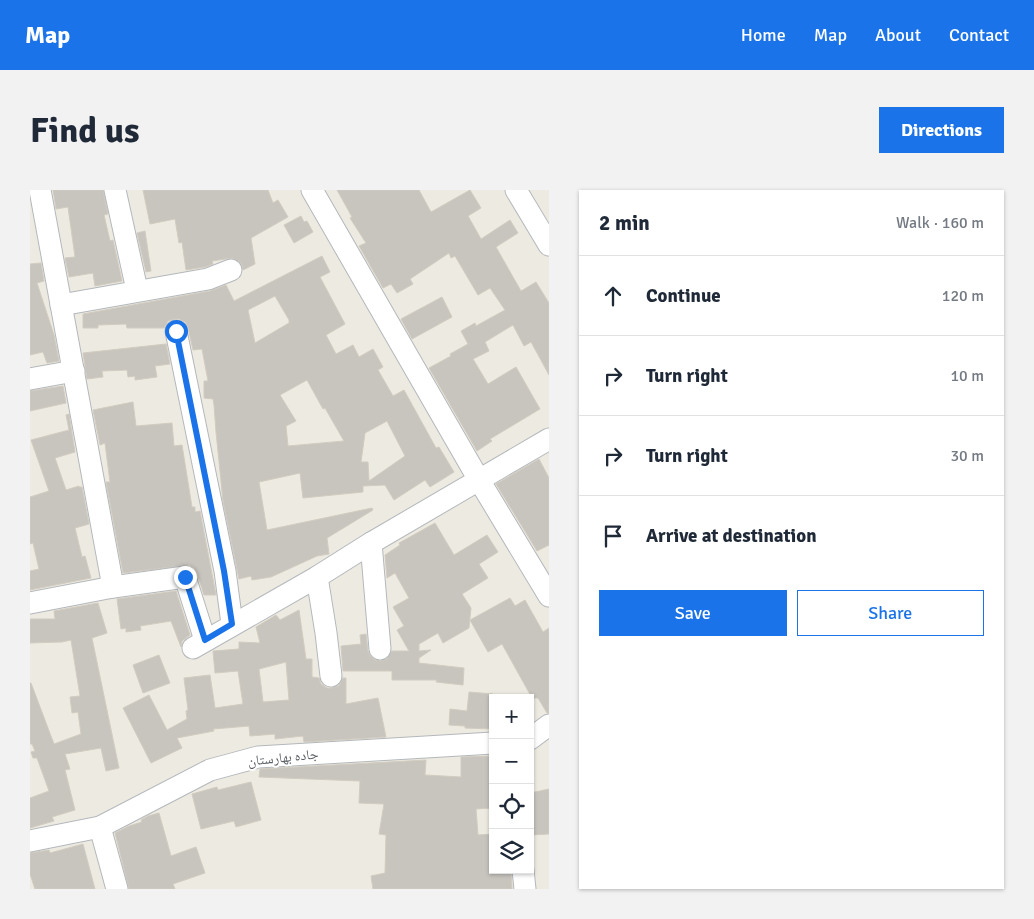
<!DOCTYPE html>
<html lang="en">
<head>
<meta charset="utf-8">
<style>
	body { margin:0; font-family:Signika,"Noto Naskh Arabic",sans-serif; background:#f2f2f3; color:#1f2937 }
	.controls { position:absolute; right:15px; bottom:15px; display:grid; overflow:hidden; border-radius:0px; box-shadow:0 1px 4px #0004 }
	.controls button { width:45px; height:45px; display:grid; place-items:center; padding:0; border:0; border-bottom:1px solid #e0e1e3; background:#fff; color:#1f2937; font:25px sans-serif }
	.stop { position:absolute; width:15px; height:15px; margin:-11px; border:4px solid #1a73e8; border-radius:50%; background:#fff }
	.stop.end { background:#1a73e8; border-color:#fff; box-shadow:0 1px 5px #0008 }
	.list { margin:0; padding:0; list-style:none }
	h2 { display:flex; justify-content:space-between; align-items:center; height:65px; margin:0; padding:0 20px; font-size:21px }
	h2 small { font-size:16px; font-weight:400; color:#747a83 }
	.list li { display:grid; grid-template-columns:32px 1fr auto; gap:15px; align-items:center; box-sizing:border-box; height:80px; padding:0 20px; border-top:1px solid #e0e1e3 }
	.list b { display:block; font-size:19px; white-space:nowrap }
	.list em { font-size:16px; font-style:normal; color:#747a83 }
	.actions { display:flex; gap:10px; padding:15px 20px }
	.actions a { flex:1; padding:11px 0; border:1px solid #1a73e8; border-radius:0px; text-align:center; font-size:18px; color:#1a73e8 }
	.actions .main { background:#1a73e8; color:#fff }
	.icon { flex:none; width:28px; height:28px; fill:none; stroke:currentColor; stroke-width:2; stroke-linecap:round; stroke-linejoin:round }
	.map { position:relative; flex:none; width:519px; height:699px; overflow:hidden; border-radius:0px }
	header { display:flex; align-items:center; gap:30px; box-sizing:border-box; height:70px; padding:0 25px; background:#1a73e8; color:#fff }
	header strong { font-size:24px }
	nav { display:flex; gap:28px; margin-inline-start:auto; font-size:18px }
	.intro { display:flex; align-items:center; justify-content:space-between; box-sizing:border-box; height:120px; padding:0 30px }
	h1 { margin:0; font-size:35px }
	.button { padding:12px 22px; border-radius:0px; background:#1a73e8; color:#fff; font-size:18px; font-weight:700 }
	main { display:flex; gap:30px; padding:0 30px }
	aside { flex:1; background:#fff; border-radius:0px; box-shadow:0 1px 4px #0004 }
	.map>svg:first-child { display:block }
</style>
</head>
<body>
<header>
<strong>Map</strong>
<nav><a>Home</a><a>Map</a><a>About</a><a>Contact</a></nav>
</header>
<div class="intro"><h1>Find us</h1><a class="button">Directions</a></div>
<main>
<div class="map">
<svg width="519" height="699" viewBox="0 0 519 699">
	<rect width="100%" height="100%" fill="#edeae1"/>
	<g fill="#c8c5bf" stroke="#d2ccc0" fill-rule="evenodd">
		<polygon points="23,0 73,0 78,24 74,25 80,51 83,50 92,91 65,96 63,83 39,87 35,68 45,67 38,17 26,19"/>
		<polygon points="113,0 238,0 243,13 248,10 258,27 221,48 225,74 213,80 212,75 209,71 202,68 182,71 183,74 175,77 156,80 152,52 149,53 145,29 120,34"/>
		<polygon points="307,0 389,0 401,22 440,0 451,18 438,26 451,49 480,30 488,43 466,57 491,101 506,92 519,113 519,185 501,152 494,156 483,135 455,152 459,161 443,169 458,194 486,177 510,219 460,249 462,251 447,261 399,178 421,166 420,164 438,154 431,141 445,133 446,136 475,120 460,98 448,105 425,66 421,68 419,63 380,89 383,94 367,103 361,94 353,98 329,56 336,53 320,28 322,27"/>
		<polygon points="271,26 274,32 277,31 283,42 264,53 254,35"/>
		<polygon points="115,41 121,81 116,82 107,43"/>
		<path d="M292,66L300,82L290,87L315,134L296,145L306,164L323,155L329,167L343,159L353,177L348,180L363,206L374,200L406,258L409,257L424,282L400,297L395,290L364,310L355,295L333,296V302L273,308L270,283L229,292L237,340L342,318L343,320L297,348L299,364L287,366L241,387L222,390L221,386L209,389L193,311L186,242L184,215L183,209L174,208V191H178L172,159L163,160L158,138L155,132L149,129H144L138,131L134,138H97L96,134L68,135V138H53V124L180,101L196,95L204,111ZM245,106L259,130V133L225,153L218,120ZM277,190L293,219L295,218L314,251L258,256L256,236L266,231L250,205ZM357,231L375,266L339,291L338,272H331L335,243Z"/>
		<polygon points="11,73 14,91 7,93 24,145 29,171 17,173 13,162 0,165 0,74"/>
		<polygon points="412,107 422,127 382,149 371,129"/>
		<polygon points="136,154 140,174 125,176 127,187 105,190 105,186 98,187 97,180 72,181 73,187 57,189 53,163"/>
		<polygon points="33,196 36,213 0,221 0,201"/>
		<polygon points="103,212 106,236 142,233 144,256 152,255 162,317 165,317 165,322 170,321 186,405 174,405 167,383 164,378 159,375 93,383 76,292 80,292 75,253 70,255 63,220"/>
		<polygon points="39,224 45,262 25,268 36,300 49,296 49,297 52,297 59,334 45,338 52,367 55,366 61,388 0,400 0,381 9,379 3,353 0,354 0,307 19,301 1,250 39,240 36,225"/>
		<polygon points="509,269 519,288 519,355 507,361 466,294"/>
		<polygon points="405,333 424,365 457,345 468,362 449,374 458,388 432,404 441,418 439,438 413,453 408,443 389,454 389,461 401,460 389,468 389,473 434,478 433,495 406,492 407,490 362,490 362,481 313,481 311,456 331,454 330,445 336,444 338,461 340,466 345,470 351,471 357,469 362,461 379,461 367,440 374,436 363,417 379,408 365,383 357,388 355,365 370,355 369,353"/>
		<polygon points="146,401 160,445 152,451 151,457 141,431 110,436 111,440 96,442 96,438 91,439 87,409"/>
		<polygon points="480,408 485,416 495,410 513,442 519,438 519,523 517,523 508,508 502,508 472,454 458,462 440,430"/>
		<polygon points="68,413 77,443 62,448 89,578 76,581 71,558 35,564 40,579 35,580 45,620 22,627 24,631 0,638 0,608 19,601 7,568 3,568 1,562 5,561 2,554 0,554 0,493 1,493 24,554 51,544 48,522 42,523 40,507 50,506 41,450 32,452 0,453 0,429 25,429 24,421"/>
		<path d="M269,420L276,469H282V487L289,488L291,494L297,498H302L309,496L313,488H316V514L348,508L356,547L274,552L273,546L245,549V544L220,546L219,536L183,539L184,541L147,548L152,558L121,573L93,518L119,505L137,540L157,529L156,521L158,520L154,488L180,485L185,518L213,514L208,481L185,483L183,461L209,459V452L230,453L226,437L246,425L250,430ZM256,472L259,510L233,512L229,479Z"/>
		<polygon points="129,465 140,493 113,503 103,475"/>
		<polygon points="439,502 463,504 463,539 435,538 435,536 419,535 420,519 437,521"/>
		<polygon points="463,566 463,618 446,619 448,645 463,644 463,680 481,680 482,699 343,699 341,686 355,683 356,645 349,644 354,614 329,613 330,591 229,587 230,579 396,570 395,585 431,587 431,567"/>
		<polygon points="221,592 231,630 206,637 204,631 171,639 162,604 187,597 188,600"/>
		<polygon points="519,599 519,644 501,645 500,603"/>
		<polygon points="129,623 141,666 166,657 175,683 143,694 145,699 99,699 85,643 99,636 112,632 111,630 118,626"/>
		<polygon points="53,654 65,699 5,699 0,684 0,663 19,660 20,663"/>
	</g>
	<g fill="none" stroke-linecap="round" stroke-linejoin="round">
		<defs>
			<g id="minor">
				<polyline points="10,0 83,397"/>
				<polyline points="85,0 107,100"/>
				<polyline points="282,0 449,290 519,406"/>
				<polyline points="486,0 519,55"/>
				<polyline points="31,115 178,89 201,80"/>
				<polyline points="146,141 195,381 202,434"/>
				<polyline points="0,189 44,181"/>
				<polyline points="341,353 350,459"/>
				<polyline points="287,387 296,443 301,486"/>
				<polyline points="0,413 83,397 155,387 175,450"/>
				<polyline points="163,458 287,387 341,353 519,249"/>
				<polyline points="500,549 519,535"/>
				<polyline points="70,637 87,699"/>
				<polyline points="0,651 70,637 180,580 228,567 463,553"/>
				<polyline points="493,680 495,699"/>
			</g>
		</defs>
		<use href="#minor" stroke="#b4b8bc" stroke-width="23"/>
		<use href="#minor" stroke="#fff" stroke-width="21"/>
	</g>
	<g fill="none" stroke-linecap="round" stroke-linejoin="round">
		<polyline stroke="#1a73e8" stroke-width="6" points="146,141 194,381 202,434 175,450 155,387"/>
	</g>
	<g text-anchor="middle" stroke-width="4" stroke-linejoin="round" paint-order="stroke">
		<g font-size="14" fill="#5a5e63" stroke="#fff">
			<text transform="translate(253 567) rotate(-6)" y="5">جاده بهارستان</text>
		</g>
	</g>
</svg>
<div class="controls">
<button>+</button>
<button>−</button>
<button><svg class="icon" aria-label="locate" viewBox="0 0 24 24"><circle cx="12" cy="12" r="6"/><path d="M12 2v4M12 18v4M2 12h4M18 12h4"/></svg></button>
<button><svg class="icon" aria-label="layers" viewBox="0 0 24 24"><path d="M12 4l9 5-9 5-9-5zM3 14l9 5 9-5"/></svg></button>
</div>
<div class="stop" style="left:146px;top:141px"></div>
<div class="stop end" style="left:155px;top:387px"></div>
</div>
<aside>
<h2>2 min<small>Walk · 160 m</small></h2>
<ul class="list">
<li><svg class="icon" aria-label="ahead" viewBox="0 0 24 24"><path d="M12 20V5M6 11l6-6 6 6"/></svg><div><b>Continue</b></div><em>120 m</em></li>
<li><svg class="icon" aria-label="right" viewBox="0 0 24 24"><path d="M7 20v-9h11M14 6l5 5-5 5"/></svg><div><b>Turn right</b></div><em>10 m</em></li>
<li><svg class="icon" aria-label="right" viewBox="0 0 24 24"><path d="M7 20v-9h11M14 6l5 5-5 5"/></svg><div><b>Turn right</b></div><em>30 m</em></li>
<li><svg class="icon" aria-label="arrive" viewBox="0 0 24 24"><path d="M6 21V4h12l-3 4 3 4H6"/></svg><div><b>Arrive at destination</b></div></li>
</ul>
<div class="actions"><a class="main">Save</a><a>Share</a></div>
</aside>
</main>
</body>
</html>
